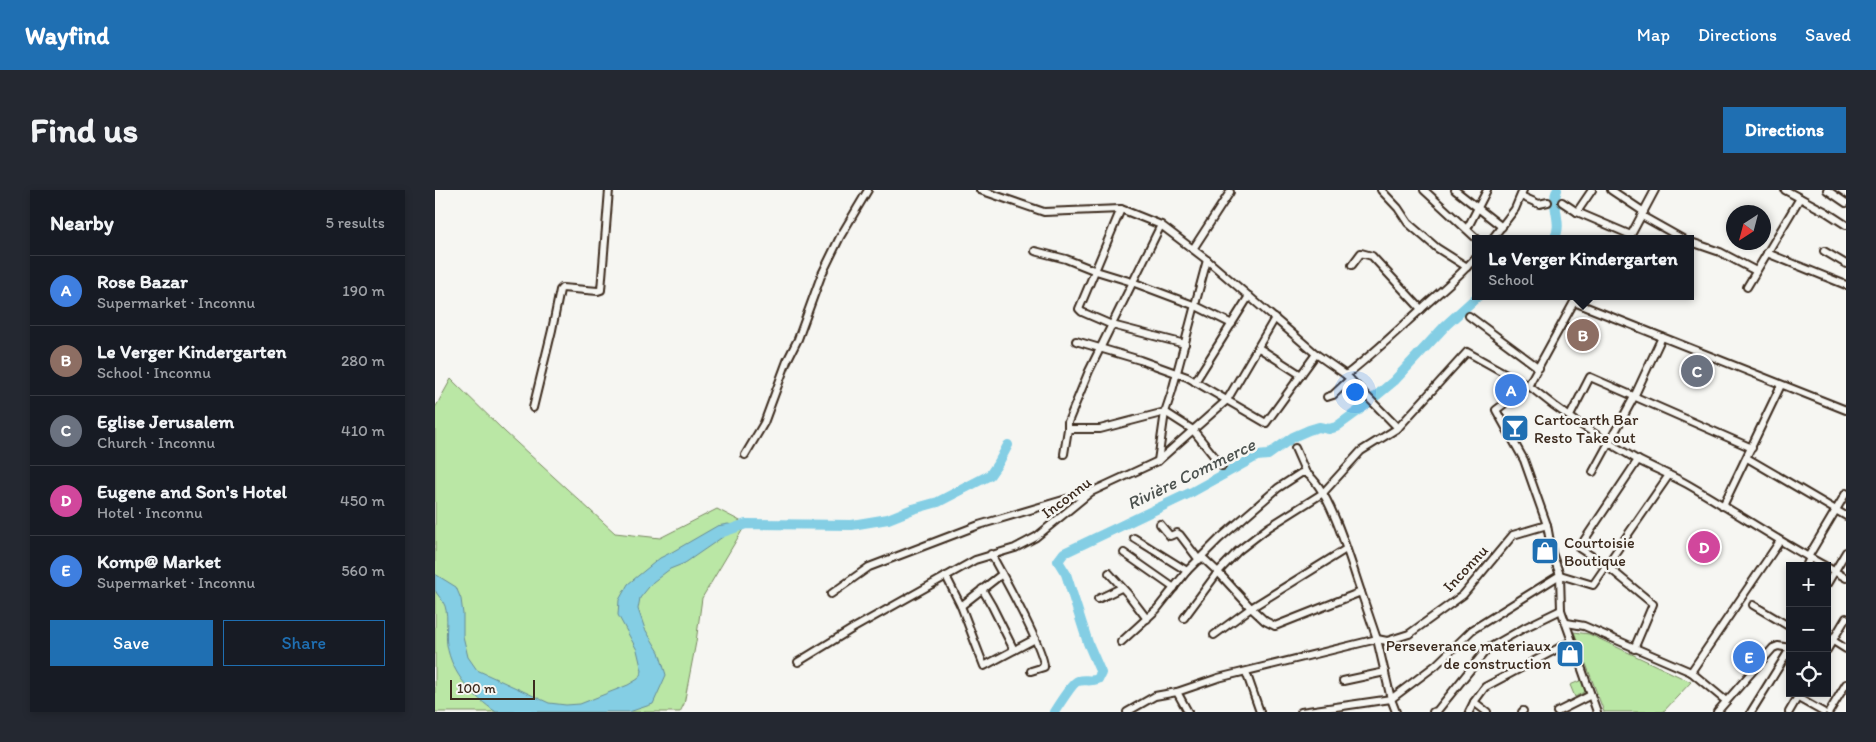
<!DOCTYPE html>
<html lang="en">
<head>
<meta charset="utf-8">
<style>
	body { margin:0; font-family:Itim,sans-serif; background:#242831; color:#f1f3f6 }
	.controls { position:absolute; right:15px; bottom:15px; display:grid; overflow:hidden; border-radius:0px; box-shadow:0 2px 8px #0003 }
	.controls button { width:45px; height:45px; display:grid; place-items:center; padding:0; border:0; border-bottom:1px solid #363941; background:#171b24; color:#f1f3f6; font:25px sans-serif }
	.compass { position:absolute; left:1291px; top:15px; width:45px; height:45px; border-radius:50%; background:#171b24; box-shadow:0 2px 8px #0003; rotate:216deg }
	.scale { position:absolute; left:15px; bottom:12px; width:85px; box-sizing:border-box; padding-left:5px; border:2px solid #3b2a1e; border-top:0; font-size:14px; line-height:18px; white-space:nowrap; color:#3b2a1e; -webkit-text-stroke:4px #f6f6f2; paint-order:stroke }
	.you { position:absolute; left:919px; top:201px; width:18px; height:18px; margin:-12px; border:4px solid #fff; border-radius:50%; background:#1a73e8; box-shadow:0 0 0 8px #1a73e833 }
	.badge { display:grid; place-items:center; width:32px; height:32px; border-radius:50%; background:#1f6fb2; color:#fff; font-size:16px; font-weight:700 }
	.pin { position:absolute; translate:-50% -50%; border:2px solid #fff; box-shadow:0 1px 5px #0006 }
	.popup { position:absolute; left:1037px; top:45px; width:222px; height:65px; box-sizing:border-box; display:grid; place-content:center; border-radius:0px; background:#171b24; filter:drop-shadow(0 1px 4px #0005); font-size:16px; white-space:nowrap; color:#9ea1a6 }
	.popup b { font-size:19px; color:#f1f3f6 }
	.popup::after { content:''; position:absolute; left:50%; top:100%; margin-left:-10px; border:10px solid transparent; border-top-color:#171b24 }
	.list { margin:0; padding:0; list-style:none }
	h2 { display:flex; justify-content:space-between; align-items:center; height:65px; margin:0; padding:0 20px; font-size:21px }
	h2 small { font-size:16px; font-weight:400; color:#9ea1a6 }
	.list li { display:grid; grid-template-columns:32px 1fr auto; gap:15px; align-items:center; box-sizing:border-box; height:70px; padding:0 20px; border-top:1px solid #363941 }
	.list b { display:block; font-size:19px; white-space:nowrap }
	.list p { margin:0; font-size:16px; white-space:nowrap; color:#9ea1a6 }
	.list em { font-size:16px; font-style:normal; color:#9ea1a6 }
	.actions { display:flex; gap:10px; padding:15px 20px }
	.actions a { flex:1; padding:11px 0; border:1px solid #1f6fb2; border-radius:0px; text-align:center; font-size:18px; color:#1f6fb2 }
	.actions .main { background:#1f6fb2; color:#fff }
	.icon { flex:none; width:28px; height:28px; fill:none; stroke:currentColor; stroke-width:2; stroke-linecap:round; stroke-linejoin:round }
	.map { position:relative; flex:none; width:1411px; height:522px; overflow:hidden; border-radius:0px }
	header { display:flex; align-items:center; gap:30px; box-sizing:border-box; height:70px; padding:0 25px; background:#1f6fb2; color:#fff }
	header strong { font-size:24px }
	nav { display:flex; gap:28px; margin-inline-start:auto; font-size:18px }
	.intro { display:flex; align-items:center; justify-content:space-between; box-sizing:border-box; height:120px; padding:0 30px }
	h1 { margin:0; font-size:35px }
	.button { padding:12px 22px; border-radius:0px; background:#1f6fb2; color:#fff; font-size:18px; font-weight:700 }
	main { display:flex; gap:30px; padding:0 30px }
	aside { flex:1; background:#171b24; border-radius:0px; box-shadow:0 2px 8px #0003 }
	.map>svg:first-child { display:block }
</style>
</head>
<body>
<header>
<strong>Wayfind</strong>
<nav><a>Map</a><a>Directions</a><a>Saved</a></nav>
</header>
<div class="intro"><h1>Find us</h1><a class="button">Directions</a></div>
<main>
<aside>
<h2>Nearby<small>5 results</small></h2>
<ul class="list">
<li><span class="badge" style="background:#3f7fe0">A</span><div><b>Rose Bazar</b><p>Supermarket · Inconnu</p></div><em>190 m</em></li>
<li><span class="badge" style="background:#8d6e63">B</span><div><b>Le Verger Kindergarten</b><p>School · Inconnu</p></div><em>280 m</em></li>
<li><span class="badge" style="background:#6b7280">C</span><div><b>Eglise Jerusalem</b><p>Church · Inconnu</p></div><em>410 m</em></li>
<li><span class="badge" style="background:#d1479c">D</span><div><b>Eugene and Son's Hotel</b><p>Hotel · Inconnu</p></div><em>450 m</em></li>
<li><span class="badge" style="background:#3f7fe0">E</span><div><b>Komp@ Market</b><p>Supermarket · Inconnu</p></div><em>560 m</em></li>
</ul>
<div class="actions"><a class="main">Save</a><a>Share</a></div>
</aside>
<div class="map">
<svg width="1411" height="522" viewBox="0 0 1411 522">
	<rect width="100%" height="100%" fill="#f6f6f2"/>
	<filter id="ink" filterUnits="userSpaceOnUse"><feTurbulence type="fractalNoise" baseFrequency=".02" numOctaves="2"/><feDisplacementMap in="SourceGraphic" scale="10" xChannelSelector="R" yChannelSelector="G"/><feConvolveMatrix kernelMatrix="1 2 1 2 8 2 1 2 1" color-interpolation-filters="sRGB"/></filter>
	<g filter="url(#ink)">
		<g fill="#bae7a5" stroke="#7a8862">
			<polygon points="16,189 70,242 180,343 225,348 282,319 311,334 267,408 261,452 249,514 245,522 0,522 0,218"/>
			<polygon points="1139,442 1154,444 1256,492 1228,522 1169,522"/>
			<polygon points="1147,490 1152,501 1140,507 1135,495"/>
		</g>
		<path fill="#84cee4" stroke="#678c95" d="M293,334L297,335L296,340L292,344L250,373L235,379L218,392L205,408L203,419L210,439L224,462L231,485L218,514L194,522H61C38,506 17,485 12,455C10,442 14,429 10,416C8,410 2,405 0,400C0,395 0,389 0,384L21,397L26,409L28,424V446L33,467L42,480L114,513L131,515L145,514L193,495L203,489L207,481L202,460L183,425L184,410L193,394L225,368L237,362L282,336Z"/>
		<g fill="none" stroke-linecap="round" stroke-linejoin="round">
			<g stroke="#84cee4" stroke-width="10">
				<path d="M1119,49C1129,34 1115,16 1122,0"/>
				<polyline points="285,343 311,334 417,335 453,329 478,319 503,312 555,285 564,272 573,255"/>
				<path d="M619,522C623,516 638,492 643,491C649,489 656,492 663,489L666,483L653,453L631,384L623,371L629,363L757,302L822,266L833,265L858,247L874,240L884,237L894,239L901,237L923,221L959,191L1011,135L1043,106"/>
			</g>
			<defs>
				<g id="minor">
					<path d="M545,0L609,22L686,19L726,35L772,70L881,164L911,185C937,165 960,143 984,121C1003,103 1023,88 1040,68"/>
					<polyline points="946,0 963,18 973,33 1002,58 1032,77"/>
					<polyline points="989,0 1042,49"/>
					<polyline points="1020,0 1067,37"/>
					<polyline points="1176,0 1209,22"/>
					<polyline points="1350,0 1391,22 1411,35"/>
					<polyline points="1392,0 1411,13"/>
					<polyline points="1086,6 1104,14 1113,12"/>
					<polyline points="1127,12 1142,22 1196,45 1220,0"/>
					<polyline points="686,19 644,119 647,122 677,135 750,154"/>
					<polyline points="1142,22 1157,0"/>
					<polyline points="1207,26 1248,49"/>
					<polyline points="726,35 654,181 633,232 633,239 665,239 730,222 758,240 787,276"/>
					<polyline points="1032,39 1052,0"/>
					<polyline points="1057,49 1080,19 1088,0"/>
					<polyline points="1256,52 1285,62 1321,81"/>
					<polyline points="758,59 795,2"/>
					<polyline points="600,61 631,69 661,81 697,92 761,116 797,134"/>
					<polyline points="1389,61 1411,74"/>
					<polyline points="1332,63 1411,95"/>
					<polyline points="917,75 926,63 937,66 986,119"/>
					<polyline points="1312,97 1365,8"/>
					<polyline points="1034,126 1104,178"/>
					<polyline points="641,151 705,170 752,187 831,233 881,164"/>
					<polyline points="824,158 866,185"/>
					<polyline points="911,185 963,238"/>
					<polyline points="760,192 814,106"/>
					<polyline points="1093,196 1139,112 1411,220"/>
					<path d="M1094,196C1127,223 1164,248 1201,269C1218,278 1236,285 1252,294C1299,321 1343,351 1390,376"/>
					<polyline points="892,207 898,205 915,189"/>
					<polyline points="98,218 117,140 125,100 127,98 163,101 166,100 174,0"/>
					<polyline points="1135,226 1155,187 1317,258"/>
					<polyline points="860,258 871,283"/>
					<polyline points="629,264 633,239"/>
					<polyline points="310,265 329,233 352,171 363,149 386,86 405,47 433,0"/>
					<polyline points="1312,268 1411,326"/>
					<polyline points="723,271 730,222 737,201 772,70"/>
					<polyline points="1158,282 1199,207 1227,147"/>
					<polyline points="1288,316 1346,195"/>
					<polyline points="725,334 735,346 742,343 745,345 764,370"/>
					<polyline points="699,348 752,381"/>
					<polyline points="911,359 816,418 830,431 840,436 926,402 942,449 956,509 961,522"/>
					<polyline points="689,363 739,398"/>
					<path d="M556,364C567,384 610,460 609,477L596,481"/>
					<polyline points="1373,367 1411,303"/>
					<polyline points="1371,376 1375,368"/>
					<polyline points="1392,377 1411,388"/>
					<polyline points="674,383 693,404 712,429"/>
					<polyline points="511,386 526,416 549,476 600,449"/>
					<polyline points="1392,394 1411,362"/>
					<polyline points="547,399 557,416 579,460"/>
					<polyline points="396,404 434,377 544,335 652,303"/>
					<polyline points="663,409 686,398"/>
					<polyline points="1318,415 1355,437"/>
					<polyline points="526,416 567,384"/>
					<polyline points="749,428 783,382 767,367"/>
					<polyline points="1132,433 1149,436 1256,482 1291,511"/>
					<polyline points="779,445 816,418 783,382 803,361 834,337 888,303 926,261 963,238 1032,162 1093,196 1061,220 1089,270 1112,335 1117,363 1125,385 1126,420 1162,522"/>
					<polyline points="1392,447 1411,459"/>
					<path d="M686,452L722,419L752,381L784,349L843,298L866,283H871C895,298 916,373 926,402"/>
					<polyline points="1199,459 1218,414 1172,376 1144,358 1203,270"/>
					<polyline points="1392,460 1411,428"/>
					<polyline points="363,472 417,439 540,370 580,358 601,347 656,302 723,271 792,210 840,128"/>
					<polyline points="811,482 825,522"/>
					<polyline points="1256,482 1345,351"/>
					<polyline points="908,491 950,482"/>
					<polyline points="742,502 753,522"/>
					<polyline points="1363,508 1388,522"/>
					<polyline points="1039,512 1052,522"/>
					<polyline points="692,522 720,506 742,502 783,488 942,449 952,451 974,444 1028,405 1078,345 1112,335"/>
					<polyline points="866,522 956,509 1001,475 1037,440 1125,385 1158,395 1234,285"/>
					<polyline points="998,522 1002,521 1052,459 1089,438 1126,420"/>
					<polyline points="1034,522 1039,512 1050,497 1137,451"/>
					<polyline points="1087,522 1088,521"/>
					<polyline points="1122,522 1156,505"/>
					<polyline points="1282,522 1338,458 1343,456 1355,458"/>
					<polyline points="1316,522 1355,459"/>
					<polyline points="1354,522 1365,503"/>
					<polyline points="1394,522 1411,494"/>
				</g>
			</defs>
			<use href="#minor" stroke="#3b2a1e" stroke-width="10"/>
			<use href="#minor" stroke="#f6f6f2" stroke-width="6"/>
		</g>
	</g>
	<defs>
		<symbol id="bar-square" viewBox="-11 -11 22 22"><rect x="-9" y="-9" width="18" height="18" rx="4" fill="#1f6fb2" stroke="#f6f6f2"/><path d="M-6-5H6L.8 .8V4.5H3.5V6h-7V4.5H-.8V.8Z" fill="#fff"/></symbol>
		<symbol id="shop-square" viewBox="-11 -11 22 22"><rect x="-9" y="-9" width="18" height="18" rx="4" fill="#1f6fb2" stroke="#f6f6f2"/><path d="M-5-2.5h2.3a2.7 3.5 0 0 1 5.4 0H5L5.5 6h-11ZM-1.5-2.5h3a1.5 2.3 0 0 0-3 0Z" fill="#fff"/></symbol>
	</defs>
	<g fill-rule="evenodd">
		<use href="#bar-square" x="1064" y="222" width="32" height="32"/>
		<use href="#shop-square" x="1094" y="345" width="32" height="32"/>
		<use href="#shop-square" x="1119" y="448" width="32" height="32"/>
	</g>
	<g text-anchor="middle" stroke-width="5" stroke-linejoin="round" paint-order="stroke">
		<g font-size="16" fill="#3b2a1e" stroke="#f6f6f2" text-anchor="start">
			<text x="1099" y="235">Cartocarth Bar<tspan x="1099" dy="18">Resto Take out</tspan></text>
			<text x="1129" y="358">Courtoisie<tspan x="1129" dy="18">Boutique</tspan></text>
			<text x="1116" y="461" text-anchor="end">Perseverance materiaux<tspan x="1116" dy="18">de construction</tspan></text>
		</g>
		<g font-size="16" fill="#3b2a1e" stroke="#f6f6f2">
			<text transform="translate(631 307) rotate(-37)" y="6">Inconnu</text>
			<text transform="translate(1030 378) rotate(-47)" y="6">Inconnu</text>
		</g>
		<g font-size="18" font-style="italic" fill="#4d5350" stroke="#f6f6f2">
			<text transform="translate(756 284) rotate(-26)" y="6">Rivière Commerce</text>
		</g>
	</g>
</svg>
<div class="controls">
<button>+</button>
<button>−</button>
<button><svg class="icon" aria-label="locate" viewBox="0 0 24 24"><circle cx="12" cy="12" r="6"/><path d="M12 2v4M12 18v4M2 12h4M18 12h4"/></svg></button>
</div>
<svg class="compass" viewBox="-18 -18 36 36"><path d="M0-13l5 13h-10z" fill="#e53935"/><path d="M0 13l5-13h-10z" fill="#9ea1a6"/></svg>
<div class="scale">100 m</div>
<div class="you"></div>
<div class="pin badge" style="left:1076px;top:200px;background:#3f7fe0">A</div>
<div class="pin badge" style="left:1148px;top:145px;background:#8d6e63">B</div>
<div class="popup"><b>Le Verger Kindergarten</b>School</div>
<div class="pin badge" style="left:1262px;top:181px;background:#6b7280">C</div>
<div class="pin badge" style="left:1269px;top:357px;background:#d1479c">D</div>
<div class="pin badge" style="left:1314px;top:467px;background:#3f7fe0">E</div>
</div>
</main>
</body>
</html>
